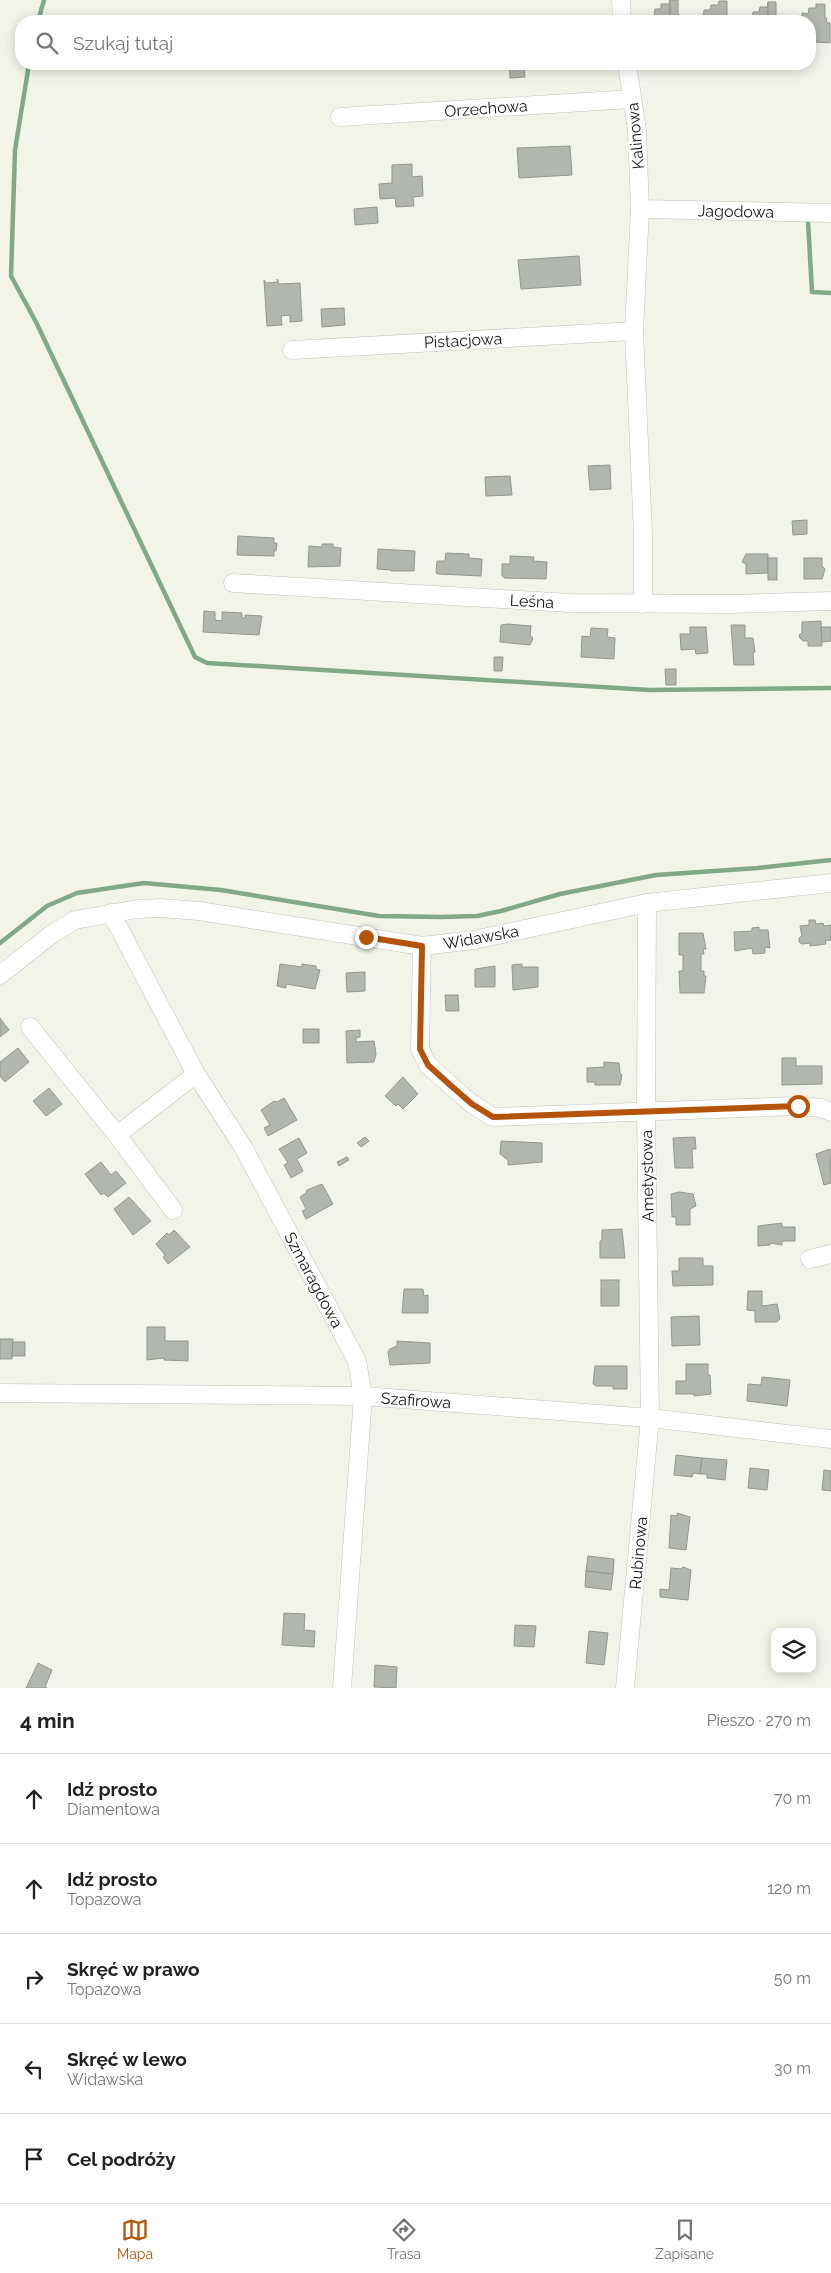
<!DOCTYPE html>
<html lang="pl">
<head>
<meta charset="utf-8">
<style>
	body { margin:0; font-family:Raleway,sans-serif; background:#f2f2f2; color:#222 }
	.controls { position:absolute; right:15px; bottom:15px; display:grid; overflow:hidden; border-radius:10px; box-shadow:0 2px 12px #0003 }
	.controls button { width:45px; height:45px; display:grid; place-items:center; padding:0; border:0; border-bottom:1px solid #e0e0e0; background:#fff; color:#222; font:25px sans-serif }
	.stop { position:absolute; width:15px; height:15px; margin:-11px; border:4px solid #b45309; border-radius:50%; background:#fff }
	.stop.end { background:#b45309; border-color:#fff; box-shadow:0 1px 5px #0008 }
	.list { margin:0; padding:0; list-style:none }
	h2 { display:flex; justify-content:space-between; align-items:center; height:65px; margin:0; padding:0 20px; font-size:21px }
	h2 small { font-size:16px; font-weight:400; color:#767676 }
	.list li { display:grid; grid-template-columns:32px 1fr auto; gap:15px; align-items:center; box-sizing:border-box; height:90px; padding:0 20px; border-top:1px solid #e0e0e0 }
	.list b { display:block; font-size:19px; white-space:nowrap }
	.list p { margin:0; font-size:16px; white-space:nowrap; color:#767676 }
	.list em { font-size:16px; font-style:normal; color:#767676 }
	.icon { flex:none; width:28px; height:28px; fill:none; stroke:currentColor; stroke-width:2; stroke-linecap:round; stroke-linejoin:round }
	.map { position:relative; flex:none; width:831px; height:1688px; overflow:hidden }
	.search { position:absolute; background:#fff; box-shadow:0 2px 12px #0003; left:15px; right:15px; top:15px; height:55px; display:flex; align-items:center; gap:12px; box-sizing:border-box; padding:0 18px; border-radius:20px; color:#767676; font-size:19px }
	.sheet { height:515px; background:#fff }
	nav { display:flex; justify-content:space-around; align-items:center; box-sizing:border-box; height:70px; border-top:1px solid #e0e0e0; background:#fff; font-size:14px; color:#767676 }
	nav a { display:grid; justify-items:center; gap:2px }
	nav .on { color:#b45309 }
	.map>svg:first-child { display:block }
</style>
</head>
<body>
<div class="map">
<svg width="831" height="1688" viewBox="0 0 831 1688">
	<rect width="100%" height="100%" fill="#f2f4ea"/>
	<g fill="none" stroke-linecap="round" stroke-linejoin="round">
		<g stroke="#80a889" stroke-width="4.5">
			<polyline points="38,21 44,0"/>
			<polyline points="29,64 15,150 11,276 36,322 195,657 207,663 650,690 831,688"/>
			<polyline points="808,221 812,292 831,293"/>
			<polyline points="0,943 47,906 77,893 144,883 221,890 379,916 441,917 477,916 501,911 560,894 656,875 758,868 831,860"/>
		</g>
	</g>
	<g fill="#b1b6ae" stroke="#92978f">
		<polygon points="670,0 670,21 651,21 654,21 655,9 661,9 661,4 669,4"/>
		<polygon points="670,0 678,0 678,13 680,18 683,18 683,21 670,21"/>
		<polygon points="719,1 727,1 727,15 728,20 732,21 703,21 704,10 710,10 711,5 718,5"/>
		<polygon points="768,2 768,21 752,21 753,12 759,12 760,7 768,7"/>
		<polygon points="768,2 776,2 776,16 778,21 781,21 768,21"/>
		<polygon points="816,4 825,4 825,18 827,18 826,22 830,23 830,43 816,42 816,40 812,40 812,45 810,45 810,21 801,21 802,13 808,14 809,8 816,8"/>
		<polygon points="502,64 524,64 525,77 510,78 509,64"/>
		<polygon points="570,146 572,175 519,178 517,148"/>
		<polygon points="412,164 412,177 422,176 423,196 413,197 414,206 396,207 395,198 380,199 379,184 392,183 392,165"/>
		<polygon points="377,207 378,223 355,225 354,209"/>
		<polygon points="579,256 581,285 521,289 518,260"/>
		<polygon points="277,279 279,284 300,283 302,321 290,322 290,315 281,316 282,325 267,326 264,280 266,283 278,282"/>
		<polygon points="344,308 345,325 322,327 321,309"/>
		<polygon points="610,465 611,489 590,490 588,466"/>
		<polygon points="510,476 512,495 486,496 485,477"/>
		<polygon points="807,520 807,534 793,535 792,521"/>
		<polygon points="238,536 274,538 274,543 277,543 276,551 274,551 274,556 237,555"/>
		<polygon points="322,544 333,544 333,547 341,548 340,566 308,567 309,546 322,547"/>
		<polygon points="378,549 415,551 414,571 391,571 391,570 377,569"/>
		<polygon points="446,553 469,554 469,558 482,559 481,576 439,574 436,573 437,561 445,561"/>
		<polygon points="746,554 768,554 768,573 746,574 746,564 742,562"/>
		<polygon points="510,556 534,557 533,561 547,562 546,579 504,578 504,576 502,576 502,564 510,564"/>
		<rect x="768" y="558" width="9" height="22"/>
		<polygon points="804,558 822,558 822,566 825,569 822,579 804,579"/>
		<polygon points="204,611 215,612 215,620 222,621 222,612 242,613 242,618 245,618 245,615 262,616 259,635 203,632"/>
		<polygon points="821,621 822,646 808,646 808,641 803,641 800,638 799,635 802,633 802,622"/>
		<polygon points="508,624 531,626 530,635 533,638 530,645 500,642 501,625"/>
		<polygon points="731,625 745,625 745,638 753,638 755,652 753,653 754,665 734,665"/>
		<polygon points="690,627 706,627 708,653 696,654 695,649 681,650 680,634 690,634"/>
		<polygon points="821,627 831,627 831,641 822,642"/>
		<polygon points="591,628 608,629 607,637 615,638 614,659 581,657 582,636 590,637"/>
		<polygon points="494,657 503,657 502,671 494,671"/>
		<polygon points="665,669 676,669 676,685 666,685"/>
		<polygon points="809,920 815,920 816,924 823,923 824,926 831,925 831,940 825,941 826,944 810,946 810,943 802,944 799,942 799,938 802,936 800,926 809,925"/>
		<polygon points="759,927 759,930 768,930 770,948 765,947 765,953 753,954 752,948 735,951 734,932 752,931 752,928"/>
		<polygon points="679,933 703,933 706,949 703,949 704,954 701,954 701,971 704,971 704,976 706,976 704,993 680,993 679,971 683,971 683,955 679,955"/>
		<polygon points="280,964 302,967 302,964 316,966 316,969 320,970 315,989 286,984 286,988 277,986"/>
		<polygon points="522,964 522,967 538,967 538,987 513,990 512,965"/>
		<polygon points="495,966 495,987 475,987 475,969"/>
		<polygon points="365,972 365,991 347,992 346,973"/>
		<polygon points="445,995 458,995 459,1011 446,1011"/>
		<polygon points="0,1018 9,1030 0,1037"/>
		<rect x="303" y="1029" width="16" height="14"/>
		<polygon points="360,1030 360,1037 356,1038 356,1042 374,1041 376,1054 374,1062 347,1063 346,1031"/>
		<polygon points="18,1048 29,1062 5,1082 0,1076 0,1062"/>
		<polygon points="782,1058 796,1058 796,1066 822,1066 822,1084 782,1085"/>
		<polygon points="604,1062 619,1063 620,1073 622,1075 620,1085 595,1085 595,1082 587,1082 587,1068 604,1067"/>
		<polygon points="403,1077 418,1094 403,1109 398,1104 396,1106 385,1096"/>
		<polygon points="49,1088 62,1104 46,1116 33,1101"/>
		<polygon points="284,1098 297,1120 268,1136 264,1128 270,1125 261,1110 274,1101 277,1102"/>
		<polygon points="365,1137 369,1141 361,1147 357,1143"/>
		<polygon points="695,1137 696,1149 692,1149 693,1168 675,1168 673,1138"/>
		<polygon points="299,1138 307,1153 297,1159 303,1171 291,1178 284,1165 288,1163 279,1149"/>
		<polygon points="501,1141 542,1143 542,1162 508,1165 508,1160 500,1154"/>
		<polygon points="830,1149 831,1183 824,1185 816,1154"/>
		<polygon points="347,1157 349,1160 339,1166 337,1162"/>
		<polygon points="101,1162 111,1175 116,1171 126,1183 108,1197 104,1193 101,1195 85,1174"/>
		<polygon points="322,1184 333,1204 306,1219 302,1211 306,1209 300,1197 306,1193 307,1190"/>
		<polygon points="679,1192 693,1194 696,1206 690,1209 690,1225 676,1225 676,1217 672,1217 671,1194"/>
		<polygon points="129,1197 151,1221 133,1235 114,1209"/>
		<polygon points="782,1223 782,1227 795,1227 795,1241 782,1241 782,1245 770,1243 770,1245 758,1246 758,1226"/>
		<polygon points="622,1229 625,1258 600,1258 600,1241 602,1241 602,1230"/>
		<polygon points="174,1230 190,1247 168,1264 163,1257 165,1255 156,1244 167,1233 169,1235"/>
		<polygon points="679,1258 703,1258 703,1266 713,1266 713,1285 673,1286 672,1271 679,1271"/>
		<rect x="601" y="1280" width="18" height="26"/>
		<polygon points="404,1289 423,1289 424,1296 428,1295 428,1313 402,1313"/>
		<polygon points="748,1291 762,1291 762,1306 777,1304 780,1319 777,1322 755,1322 755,1311 747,1310"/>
		<polygon points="699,1316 700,1345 672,1346 671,1317"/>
		<polygon points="147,1327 165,1327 165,1341 188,1341 188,1361 164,1360 164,1358 147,1360"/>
		<polygon points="0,1339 13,1339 12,1359 0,1359"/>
		<polygon points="397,1341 430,1343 430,1363 390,1365 388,1352 390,1349 397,1346"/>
		<polygon points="13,1342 25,1342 25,1356 12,1356"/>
		<polygon points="686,1364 708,1364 708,1375 710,1375 711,1394 694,1396 694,1394 676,1394 676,1381 686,1381"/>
		<polygon points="595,1366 627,1366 627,1389 613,1389 613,1386 596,1386 593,1384"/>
		<polygon points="762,1377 790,1380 787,1406 747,1401 748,1384 761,1385"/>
		<polygon points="676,1455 702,1458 700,1474 693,1473 692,1477 674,1475"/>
		<polygon points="702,1458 727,1460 725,1480 707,1478 707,1474 700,1474"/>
		<polygon points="750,1468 769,1470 767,1490 748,1488"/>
		<polygon points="824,1470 831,1471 831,1491 822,1490"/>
		<polygon points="677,1513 690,1517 686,1550 669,1548 671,1515 677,1516"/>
		<polygon points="588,1556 614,1559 613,1574 586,1571"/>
		<polygon points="683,1567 691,1570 688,1600 660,1597 660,1589 669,1590 671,1568 681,1569"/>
		<polygon points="586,1571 613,1574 611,1590 585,1587"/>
		<polygon points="284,1613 305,1614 304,1630 315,1631 314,1647 282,1645"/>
		<polygon points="515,1625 536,1626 534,1647 514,1646"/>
		<polygon points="589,1631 608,1633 604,1665 586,1663"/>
		<polygon points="38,1663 52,1670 45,1687 47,1688 26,1688"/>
		<polygon points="375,1665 397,1667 396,1688 374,1687"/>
	</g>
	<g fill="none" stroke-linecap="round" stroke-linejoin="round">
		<defs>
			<g id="minor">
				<polyline points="621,0 622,21"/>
				<polyline points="627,64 637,130 640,209 634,331 643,534 643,604"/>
				<polyline points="340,117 632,99"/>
				<polyline points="640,209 831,213"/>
				<polyline points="292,350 634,331"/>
				<polyline points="233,583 570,603 730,604 831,601"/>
				<polyline points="111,913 196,1074 243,1147 357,1361 363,1396 342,1688"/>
				<polyline points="422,946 420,1049 428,1065 449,1084 472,1104 493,1117 798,1106 821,1108 831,1112"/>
				<polyline points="0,975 52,934 75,920 137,909 161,908 199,911 422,946 474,940 647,903 831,883"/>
				<polyline points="30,1027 117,1135 196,1074"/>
				<polyline points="117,1135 173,1210"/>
				<polyline points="810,1259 831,1254"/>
				<polyline points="0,1393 363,1396 650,1418 831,1439"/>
				<polyline points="625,1688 650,1418 646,1110 647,903"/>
			</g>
		</defs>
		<use href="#minor" stroke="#c0c2b9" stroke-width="19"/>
		<use href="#minor" stroke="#fff" stroke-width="18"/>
	</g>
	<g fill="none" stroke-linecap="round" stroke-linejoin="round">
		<polyline stroke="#b45309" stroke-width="6" points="366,937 422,946 420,1049 428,1065 449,1084 472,1104 493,1117 798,1106"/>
	</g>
	<g text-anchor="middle" stroke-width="5" stroke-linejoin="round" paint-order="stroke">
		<g font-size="16" fill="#161714" stroke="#fff">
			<text transform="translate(486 108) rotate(-4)" y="6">Orzechowa</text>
			<text transform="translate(635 136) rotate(-95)" y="6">Kalinowa</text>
			<text transform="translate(736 211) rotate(1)" y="6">Jagodowa</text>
			<text transform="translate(463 340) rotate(-3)" y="6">Pistacjowa</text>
			<text transform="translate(532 601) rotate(3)" y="6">Leśna</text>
			<text transform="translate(481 937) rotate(-10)" y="6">Widawska</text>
			<text transform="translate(647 1176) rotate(-91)" y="6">Ametystowa</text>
			<text transform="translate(314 1280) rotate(62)" y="6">Szmaragdowa</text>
			<text transform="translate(416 1400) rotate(4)" y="6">Szafirowa</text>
			<text transform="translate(638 1553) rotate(-85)" y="6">Rubinowa</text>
		</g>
	</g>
</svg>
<div class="controls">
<button><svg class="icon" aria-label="layers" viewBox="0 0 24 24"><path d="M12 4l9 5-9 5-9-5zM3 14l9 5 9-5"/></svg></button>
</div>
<div class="stop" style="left:798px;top:1106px"></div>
<div class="stop end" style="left:366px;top:937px"></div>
<div class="search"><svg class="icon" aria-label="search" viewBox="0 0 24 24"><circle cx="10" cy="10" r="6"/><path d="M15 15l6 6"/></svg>Szukaj tutaj</div>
</div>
<section class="sheet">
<h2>4 min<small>Pieszo · 270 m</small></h2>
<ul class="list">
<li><svg class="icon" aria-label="ahead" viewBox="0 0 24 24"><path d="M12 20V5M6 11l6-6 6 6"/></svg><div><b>Idź prosto</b><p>Diamentowa</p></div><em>70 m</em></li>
<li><svg class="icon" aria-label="ahead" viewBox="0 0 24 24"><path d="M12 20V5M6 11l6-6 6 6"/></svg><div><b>Idź prosto</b><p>Topazowa</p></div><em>120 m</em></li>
<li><svg class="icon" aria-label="right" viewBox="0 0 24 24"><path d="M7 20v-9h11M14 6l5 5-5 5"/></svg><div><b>Skręć w prawo</b><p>Topazowa</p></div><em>50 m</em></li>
<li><svg class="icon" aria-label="left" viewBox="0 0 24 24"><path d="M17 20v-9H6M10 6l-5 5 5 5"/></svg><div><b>Skręć w lewo</b><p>Widawska</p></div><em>30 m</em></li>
<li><svg class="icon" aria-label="arrive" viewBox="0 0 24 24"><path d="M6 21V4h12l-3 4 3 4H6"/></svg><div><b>Cel podróży</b></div></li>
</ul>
</section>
<nav>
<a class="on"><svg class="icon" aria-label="map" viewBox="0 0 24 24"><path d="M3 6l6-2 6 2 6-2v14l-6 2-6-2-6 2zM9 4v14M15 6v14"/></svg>Mapa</a>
<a><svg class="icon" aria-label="directions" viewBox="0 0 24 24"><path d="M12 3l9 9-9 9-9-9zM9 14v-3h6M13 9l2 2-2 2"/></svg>Trasa</a>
<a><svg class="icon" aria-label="saved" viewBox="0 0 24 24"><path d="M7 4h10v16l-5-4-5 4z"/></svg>Zapisane</a>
</nav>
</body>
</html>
